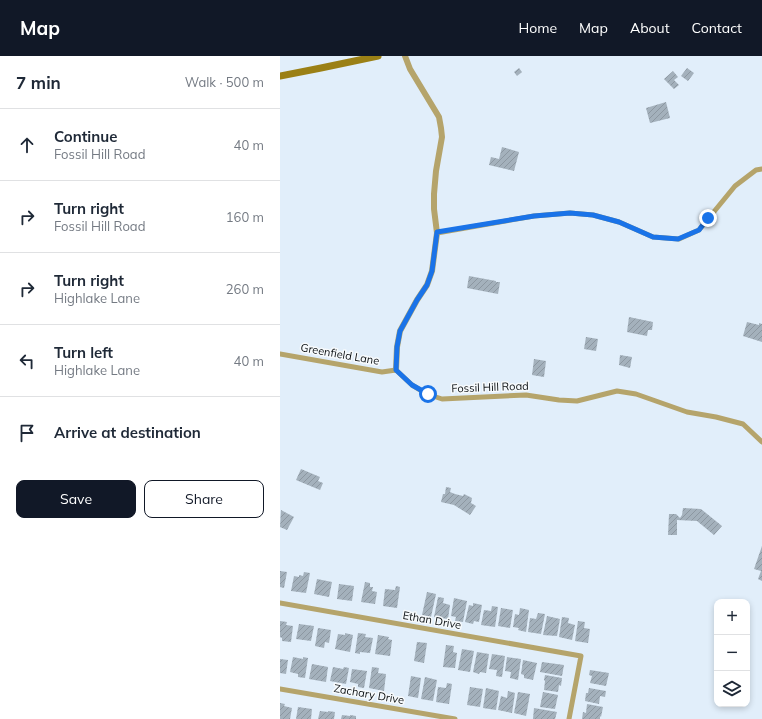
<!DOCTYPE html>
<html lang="en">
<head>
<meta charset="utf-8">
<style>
	body { margin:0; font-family:Mulish,sans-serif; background:#f6f6f7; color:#1f2937 }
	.controls { position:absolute; right:12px; bottom:12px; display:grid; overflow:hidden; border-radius:8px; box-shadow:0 2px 6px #0003 }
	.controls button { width:36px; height:36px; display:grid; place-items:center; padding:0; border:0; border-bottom:1px solid #e0e1e3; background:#fff; color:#1f2937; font:20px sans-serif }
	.stop { position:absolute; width:12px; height:12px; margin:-9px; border:3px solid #1a73e8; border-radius:50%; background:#fff }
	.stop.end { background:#1a73e8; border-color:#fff; box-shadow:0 1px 4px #0008 }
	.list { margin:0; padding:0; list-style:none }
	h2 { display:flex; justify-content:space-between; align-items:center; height:52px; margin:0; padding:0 16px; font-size:17px }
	h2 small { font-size:13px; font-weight:400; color:#747a83 }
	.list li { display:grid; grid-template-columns:26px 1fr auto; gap:12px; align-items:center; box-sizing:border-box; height:72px; padding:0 16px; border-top:1px solid #e0e1e3 }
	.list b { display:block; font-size:15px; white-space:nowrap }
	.list p { margin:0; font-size:13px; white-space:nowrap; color:#747a83 }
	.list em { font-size:13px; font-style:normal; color:#747a83 }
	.actions { display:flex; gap:8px; padding:12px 16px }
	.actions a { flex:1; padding:9px 0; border:1px solid #111827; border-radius:8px; text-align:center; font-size:14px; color:#111827 }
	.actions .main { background:#111827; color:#fff }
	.icon { flex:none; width:22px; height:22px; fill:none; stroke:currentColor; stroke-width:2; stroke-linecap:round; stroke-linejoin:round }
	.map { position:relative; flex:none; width:482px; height:663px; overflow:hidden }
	header { display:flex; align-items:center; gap:24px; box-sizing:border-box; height:56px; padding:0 20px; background:#111827; color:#fff }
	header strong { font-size:19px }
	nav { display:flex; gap:22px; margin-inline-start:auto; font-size:14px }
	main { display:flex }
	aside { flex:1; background:#fff }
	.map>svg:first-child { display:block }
</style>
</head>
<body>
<header>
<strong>Map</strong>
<nav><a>Home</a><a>Map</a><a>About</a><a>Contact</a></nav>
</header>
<main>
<aside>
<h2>7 min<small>Walk · 500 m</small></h2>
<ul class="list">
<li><svg class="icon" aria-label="ahead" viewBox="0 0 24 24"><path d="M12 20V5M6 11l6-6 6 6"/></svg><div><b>Continue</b><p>Fossil Hill Road</p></div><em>40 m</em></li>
<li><svg class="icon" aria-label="right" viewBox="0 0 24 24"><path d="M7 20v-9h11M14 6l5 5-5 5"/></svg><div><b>Turn right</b><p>Fossil Hill Road</p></div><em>160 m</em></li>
<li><svg class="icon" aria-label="right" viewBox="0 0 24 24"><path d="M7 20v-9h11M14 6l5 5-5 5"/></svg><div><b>Turn right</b><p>Highlake Lane</p></div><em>260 m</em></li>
<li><svg class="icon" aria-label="left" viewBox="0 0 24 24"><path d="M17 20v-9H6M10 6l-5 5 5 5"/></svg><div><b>Turn left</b><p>Highlake Lane</p></div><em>40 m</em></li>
<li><svg class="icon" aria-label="arrive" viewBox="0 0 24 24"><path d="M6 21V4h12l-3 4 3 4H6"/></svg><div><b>Arrive at destination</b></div></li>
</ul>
<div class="actions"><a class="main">Save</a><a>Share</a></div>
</aside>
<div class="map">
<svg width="482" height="663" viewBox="0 0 482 663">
	<defs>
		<pattern id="building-hatch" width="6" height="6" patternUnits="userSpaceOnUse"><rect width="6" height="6" fill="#a4b1bc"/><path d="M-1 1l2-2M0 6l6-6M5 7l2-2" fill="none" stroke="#8c97a1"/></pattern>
	</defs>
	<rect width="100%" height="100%" fill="#e1eefa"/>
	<g fill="url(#building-hatch)">
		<polygon points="239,12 242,16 237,20 234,16"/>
		<polygon points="407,12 414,17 408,25 401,20"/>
		<polygon points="393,15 398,21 394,24 399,29 394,33 384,23"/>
		<polygon points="386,46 390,62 370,67 366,52"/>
		<polygon points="222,91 239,96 234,115 209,109 211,101 219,103"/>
		<polygon points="189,220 216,225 216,226 220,226 218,238 187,232"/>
		<polygon points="349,261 373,266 372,274 368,274 367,280 347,276"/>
		<polygon points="467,266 479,269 479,267 482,268 482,286 463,280"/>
		<polygon points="306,281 318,283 316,295 304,293"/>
		<polygon points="340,299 352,301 350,312 339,309"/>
		<polygon points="254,303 266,305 264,321 252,319"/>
		<polygon points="21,413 40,421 38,425 43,427 40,434 16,424"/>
		<polygon points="166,431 171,432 170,436 175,438 183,440 184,438 192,442 191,447 196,450 190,459 174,449 161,446 163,438 165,438"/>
		<polygon points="403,452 421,453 442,470 434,479 417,465 397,464 397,479 388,479 389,458 396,458 400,462 402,459"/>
		<polygon points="1,454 14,461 7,474 0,471"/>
		<polygon points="482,490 482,525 478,523 481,515 474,513"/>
		<polygon points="0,515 7,516 4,532 0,531"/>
		<polygon points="24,516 30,517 26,537 11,535 14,520 19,521 19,519 23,520"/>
		<polygon points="37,523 52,526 49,541 34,538"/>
		<polygon points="85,526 90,527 90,531 93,531 92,535 97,536 95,548 81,546"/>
		<polygon points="59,528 74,530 72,545 57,543"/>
		<polygon points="116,530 120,531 117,552 103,550 105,533 115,534"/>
		<polygon points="147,536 156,538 151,561 142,559"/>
		<polygon points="158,541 164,542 163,547 170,549 168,563 154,561"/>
		<polygon points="174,542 187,545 183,566 175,565 176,561 171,560"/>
		<polygon points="193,547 202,549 199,566 194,565 193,568 185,566 189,549 193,550"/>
		<polygon points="212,550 218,551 215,571 201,569 204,554 211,555"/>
		<polygon points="221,552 233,554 230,572 218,570"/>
		<polygon points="240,552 249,554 246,576 238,574 239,572 233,571 235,558 239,559"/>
		<polygon points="258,557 265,558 261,578 248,576 250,562 256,563"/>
		<polygon points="267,560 280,563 277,580 263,579"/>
		<polygon points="282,561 289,562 288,567 295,569 292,584 279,581"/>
		<polygon points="0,565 7,566 6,569 13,570 11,586 2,585 2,582 0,581"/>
		<polygon points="298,565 305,566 304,572 310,573 308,587 295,585"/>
		<polygon points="19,568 34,570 31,585 16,583"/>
		<polygon points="38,572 51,574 49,587 45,586 44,592 35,590"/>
		<polygon points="65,577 73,579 70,596 55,593 58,578 65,579"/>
		<polygon points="78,577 86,578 85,581 93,582 90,597 80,596 80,598 75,597"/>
		<polygon points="98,579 109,581 108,583 112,584 110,600 95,598"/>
		<polygon points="137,586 147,587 144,607 134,605"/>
		<polygon points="166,589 174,590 173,596 177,597 175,612 163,611"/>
		<polygon points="182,593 194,595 190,616 178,614"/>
		<polygon points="197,596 209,598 206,617 200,616 199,618 193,616"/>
		<polygon points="212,598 225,600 222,621 216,620 217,614 209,613"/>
		<polygon points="13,601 23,603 23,601 28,602 25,622 18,621 18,618 10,616"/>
		<polygon points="227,601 241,603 238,624 230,622 231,616 225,615"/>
		<polygon points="0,603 8,604 6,618 0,617"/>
		<polygon points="243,604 257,607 253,624 244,622 244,619 241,618"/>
		<polygon points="262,606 284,609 282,620 260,616"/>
		<polygon points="32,608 48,611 46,626 29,623"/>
		<polygon points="53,611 63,613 64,611 69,612 66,628 50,625"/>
		<polygon points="92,611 99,612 98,617 106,618 104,635 89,632"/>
		<polygon points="72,613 87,615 84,632 78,631 78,628 70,626"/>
		<polygon points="310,614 329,617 326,630 310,627 312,620 309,619"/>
		<polygon points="265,619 282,622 281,630 279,629 278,636 264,634 265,625 264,624"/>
		<polygon points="131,620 141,622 138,642 128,640"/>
		<polygon points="145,621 157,624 153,645 141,643"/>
		<polygon points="167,627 172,628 169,648 156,646 158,631 166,632"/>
		<polygon points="190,631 203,633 200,651 187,649"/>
		<polygon points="206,632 219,635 216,654 203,652"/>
		<polygon points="309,632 326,635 325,641 320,640 319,648 305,645 306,637 308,637"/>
		<polygon points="228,635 235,637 232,657 218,654 221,640 227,642"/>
		<polygon points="238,636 250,638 246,660 234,657"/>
		<polygon points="263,636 278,639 275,653 260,651"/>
		<polygon points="0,647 5,648 4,650 12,652 10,663 0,663"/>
		<polygon points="307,648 323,651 321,661 320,660 320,663 302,663 303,656 306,657"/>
		<polygon points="18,651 32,653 31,663 16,663"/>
		<polygon points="254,652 277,656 275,663 253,663"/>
		<polygon points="40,655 48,656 48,655 55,656 54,663 38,663"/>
		<polygon points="62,659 70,660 70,659 76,660 76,663 61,663"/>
	</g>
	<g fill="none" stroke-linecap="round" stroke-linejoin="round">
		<g stroke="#b5a46b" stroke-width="5">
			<polyline points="157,177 254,160 290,157 313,159 339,166 373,181 399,183 419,174 455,130 476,114 482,113"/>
			<polyline points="0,298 102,316 116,314 132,329 147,338 162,343 246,339 279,344 297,345 337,335 356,338 407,356 436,361 463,368 482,386"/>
			<polyline points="0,547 301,600 289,663"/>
			<polyline points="0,633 175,663"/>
		</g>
		<polyline stroke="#b5a46b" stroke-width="6" points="116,314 117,291 120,275 137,244 147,229 152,215 157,177 154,153 154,138 156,115 162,81 161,72 159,61 130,13 125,0"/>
		<polyline stroke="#9b8015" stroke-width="7" points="0,20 41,12 98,0"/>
	</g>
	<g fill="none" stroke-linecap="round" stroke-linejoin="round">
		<polyline stroke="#1a73e8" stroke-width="5" points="148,338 132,329 116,314 117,291 120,275 137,244 147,229 152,215 157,176 254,160 290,157 313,159 339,166 373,181 398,183 419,174 428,162"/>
	</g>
	<g text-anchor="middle" stroke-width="3" stroke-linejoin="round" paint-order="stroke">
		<g font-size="11" fill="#0a0f12" stroke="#f7fafc">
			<text transform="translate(60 298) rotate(10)" y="4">Greenfield Lane</text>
			<text transform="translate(210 331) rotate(-2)" y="4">Fossil Hill Road</text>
			<text transform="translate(152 564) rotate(10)" y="4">Ethan Drive</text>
			<text transform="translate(89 638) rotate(10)" y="4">Zachary Drive</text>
		</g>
	</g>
</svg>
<div class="controls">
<button>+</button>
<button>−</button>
<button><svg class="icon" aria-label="layers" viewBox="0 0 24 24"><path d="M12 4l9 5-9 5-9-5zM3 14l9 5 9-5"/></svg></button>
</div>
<div class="stop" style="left:148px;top:338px"></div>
<div class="stop end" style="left:428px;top:162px"></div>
</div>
</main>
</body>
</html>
